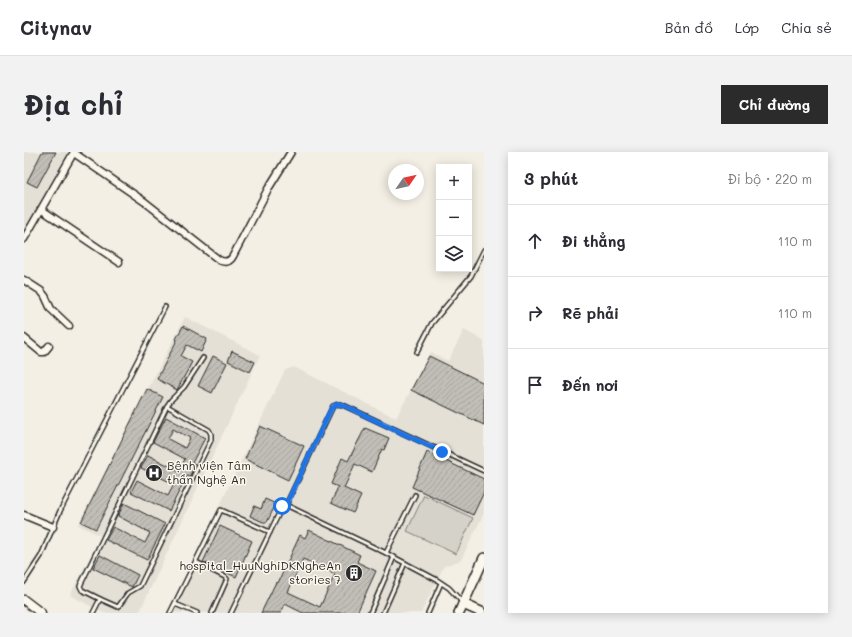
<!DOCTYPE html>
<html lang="vi">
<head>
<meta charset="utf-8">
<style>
	body { margin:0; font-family:Mali,sans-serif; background:#f2f2f3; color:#2b2b33 }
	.controls { position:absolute; right:12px; top:12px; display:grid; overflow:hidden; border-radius:0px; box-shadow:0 2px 10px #0003 }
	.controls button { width:36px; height:36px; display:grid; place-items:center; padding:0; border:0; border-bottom:1px solid #e1e1e2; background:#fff; color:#2b2b33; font:20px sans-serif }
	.compass { position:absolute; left:364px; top:12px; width:36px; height:36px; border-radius:50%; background:#fff; box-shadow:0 2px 10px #0003; rotate:56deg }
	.stop { position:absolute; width:12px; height:12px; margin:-9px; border:3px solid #1a73e8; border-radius:50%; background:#fff }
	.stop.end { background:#1a73e8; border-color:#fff; box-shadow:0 1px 4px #0008 }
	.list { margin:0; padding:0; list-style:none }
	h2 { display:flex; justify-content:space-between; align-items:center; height:52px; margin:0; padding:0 16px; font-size:17px }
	h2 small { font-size:13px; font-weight:400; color:#7c7c81 }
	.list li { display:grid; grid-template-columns:26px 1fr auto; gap:12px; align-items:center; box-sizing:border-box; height:72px; padding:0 16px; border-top:1px solid #e1e1e2 }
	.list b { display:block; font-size:15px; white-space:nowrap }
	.list em { font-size:13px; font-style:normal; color:#7c7c81 }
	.icon { flex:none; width:22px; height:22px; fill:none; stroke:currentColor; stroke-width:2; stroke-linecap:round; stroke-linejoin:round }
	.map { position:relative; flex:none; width:460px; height:461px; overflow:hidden; border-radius:0px }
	header { display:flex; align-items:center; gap:24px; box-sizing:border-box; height:56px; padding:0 20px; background:#fff; border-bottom:1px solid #e1e1e2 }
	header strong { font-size:19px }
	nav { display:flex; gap:22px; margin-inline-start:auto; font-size:14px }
	.intro { display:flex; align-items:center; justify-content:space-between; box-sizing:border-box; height:96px; padding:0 24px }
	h1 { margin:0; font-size:28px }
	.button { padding:10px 18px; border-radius:0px; background:#2b2b2b; color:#fff; font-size:14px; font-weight:700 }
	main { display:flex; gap:24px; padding:0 24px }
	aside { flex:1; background:#fff; border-radius:0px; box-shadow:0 2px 10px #0003 }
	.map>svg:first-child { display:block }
</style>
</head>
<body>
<header>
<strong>Citynav</strong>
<nav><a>Bản đồ</a><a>Lớp</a><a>Chia sẻ</a></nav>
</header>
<div class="intro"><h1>Địa chỉ</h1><a class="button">Chỉ đường</a></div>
<main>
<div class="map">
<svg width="460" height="461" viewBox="0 0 460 461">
	<defs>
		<pattern id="building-hatch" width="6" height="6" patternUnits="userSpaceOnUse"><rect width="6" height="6" fill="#c0beb6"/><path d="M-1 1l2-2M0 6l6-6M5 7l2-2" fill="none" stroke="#a5a39d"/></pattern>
	</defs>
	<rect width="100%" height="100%" fill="#f3efe4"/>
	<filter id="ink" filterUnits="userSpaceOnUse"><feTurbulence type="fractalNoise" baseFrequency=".025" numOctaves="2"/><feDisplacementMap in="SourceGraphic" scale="8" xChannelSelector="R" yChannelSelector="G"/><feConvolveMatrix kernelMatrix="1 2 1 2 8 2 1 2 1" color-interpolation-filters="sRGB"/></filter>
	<g filter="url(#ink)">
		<g fill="#e4e0d6">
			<polygon points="0,0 44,0 0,79"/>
			<polygon points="161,165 236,203 115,461 79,461 46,443 77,384 54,373"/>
			<polygon points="440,178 460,189 460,361 437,408 420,414 397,461 144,461 261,218 270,215 372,266 407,200 424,209"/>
		</g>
		<polygon fill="#d5d2c9" stroke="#807e7a" points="400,343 449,366 432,402 383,379"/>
		<g fill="url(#building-hatch)" stroke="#2b2b2b" fill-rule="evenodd">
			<polygon points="18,0 32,0 13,35 3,30"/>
			<polygon points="159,174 183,187 177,200 163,193 157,204 168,210 153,238 133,227 153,188 152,187"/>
			<polygon points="208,199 231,210 226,220 204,209"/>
			<polygon points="189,204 203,211 188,241 174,234"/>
			<polygon points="405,204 460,231 460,273 387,238"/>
			<polygon points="123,237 139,245 72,377 57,370"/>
			<path d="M142,265L181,286L168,311L172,312L165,325L163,324L145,359L107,340L113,328L144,344L150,332L117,316L124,303L155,319L161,307L129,290ZM149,277L166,286L161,296L144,287Z"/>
			<polygon points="236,274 280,294 264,328 221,307"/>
			<polygon points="341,276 365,286 360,298 358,297 348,320 331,312 320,336 337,344 329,361 307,351 314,335 307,332 318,306 324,309"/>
			<polygon points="403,300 460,327 460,340 449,363 388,335"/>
			<polygon points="241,347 252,352 243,370 239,370 226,364 230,354 237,357"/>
			<polygon points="100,351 141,372 123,408 82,388 89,375 121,391 126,381 94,364"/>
			<polygon points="196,374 228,389 212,425 179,410"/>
			<path d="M285,378L336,403L333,410L352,419L333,461H279L261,452L257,461H237L252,430L254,431L276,383L281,386ZM279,407L311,422L296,455L264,440Z"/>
			<polygon points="76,403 114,423 108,435 69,416"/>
		</g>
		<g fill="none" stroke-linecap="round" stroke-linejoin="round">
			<defs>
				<g id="service">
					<polyline points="393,200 408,171 447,124 460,98"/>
					<polyline points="262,353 362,401 413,428 425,436 438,450"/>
					<polyline points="362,401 391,343"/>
					<polyline points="172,410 201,425 203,427 188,461"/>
					<polyline points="0,430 17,404 36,359 141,155"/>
					<polyline points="76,447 94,455 104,441 116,434 187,288 187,282 185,278 143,254"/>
					<polyline points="151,452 173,461"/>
					<polyline points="69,461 76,447 58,438 56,434 143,254 147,248 160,235 179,206"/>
					<polyline points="146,461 197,358 246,380"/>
					<polyline points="207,461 258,355 262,353 309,254 315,252 319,253 460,319"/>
					<polyline points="346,461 370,405"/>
					<polyline points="359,461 381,411"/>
					<polyline points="404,461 417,431"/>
				</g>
				<g id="minor">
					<path d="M50,1L121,50L195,108C201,111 206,110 209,104L244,37L267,0"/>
					<polyline points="18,58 95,110"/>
					<polyline points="0,87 50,0"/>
					<polyline points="0,128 17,139 21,144 27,157 45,174"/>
					<polyline points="0,186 17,200 20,200 25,194"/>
					<polyline points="0,363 29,375"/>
				</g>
				<polyline id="tertiary" points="0,448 17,461"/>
				<g id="secondary">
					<polyline points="439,452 457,460"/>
					<polyline points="435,461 460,406"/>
				</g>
			</defs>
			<use href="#service" stroke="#2b2b2b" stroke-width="6"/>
			<use href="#minor" stroke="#2b2b2b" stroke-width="9"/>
			<use href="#tertiary" stroke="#2b2b2b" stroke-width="11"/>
			<use href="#secondary" stroke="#2b2b2b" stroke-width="12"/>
			<use href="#service" stroke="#fbf7ec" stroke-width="3"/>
			<use href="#minor" stroke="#fbf7ec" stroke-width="6"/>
			<use href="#tertiary" stroke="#fbf7ec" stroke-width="8"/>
			<use href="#secondary" stroke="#fbf7ec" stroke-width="9"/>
		</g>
	</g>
	<g fill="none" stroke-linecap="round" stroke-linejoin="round" filter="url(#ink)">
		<polyline stroke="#1a73e8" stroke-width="5" points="258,354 262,353 307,257 313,252 319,253 418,300"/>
	</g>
	<defs>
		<symbol id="hospital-disc" viewBox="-11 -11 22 22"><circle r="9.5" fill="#2b2b2b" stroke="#fbf7ec"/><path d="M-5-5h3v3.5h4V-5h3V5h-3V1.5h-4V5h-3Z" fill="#fff"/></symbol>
		<symbol id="building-disc" viewBox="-11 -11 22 22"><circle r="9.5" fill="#2b2b2b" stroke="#fbf7ec"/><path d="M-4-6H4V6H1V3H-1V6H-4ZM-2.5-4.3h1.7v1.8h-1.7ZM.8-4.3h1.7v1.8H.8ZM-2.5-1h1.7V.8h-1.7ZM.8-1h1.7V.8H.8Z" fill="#fff"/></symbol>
	</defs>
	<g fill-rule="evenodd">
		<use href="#hospital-disc" x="120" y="311" width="20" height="20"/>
		<use href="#building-disc" x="320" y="411" width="20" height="20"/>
	</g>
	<g text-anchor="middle" stroke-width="3" stroke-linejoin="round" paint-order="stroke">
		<g font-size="12" fill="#2b2b2b" stroke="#fbf7ec" text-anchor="start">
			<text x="143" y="318">Bệnh viện Tâm<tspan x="143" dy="14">thần Nghệ An</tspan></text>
			<text x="317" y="418" text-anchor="end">hospital_HuuNghiDKNgheAn<tspan x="317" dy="14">stories 7</tspan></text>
		</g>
	</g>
</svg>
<div class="controls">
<button>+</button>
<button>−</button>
<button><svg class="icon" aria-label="layers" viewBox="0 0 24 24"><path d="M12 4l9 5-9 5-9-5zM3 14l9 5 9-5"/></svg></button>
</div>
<svg class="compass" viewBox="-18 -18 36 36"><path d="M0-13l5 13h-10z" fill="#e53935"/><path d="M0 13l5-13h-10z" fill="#7c7c81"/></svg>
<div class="stop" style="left:258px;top:354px"></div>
<div class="stop end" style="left:418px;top:300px"></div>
</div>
<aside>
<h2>3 phút<small>Đi bộ · 220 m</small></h2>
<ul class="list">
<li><svg class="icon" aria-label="ahead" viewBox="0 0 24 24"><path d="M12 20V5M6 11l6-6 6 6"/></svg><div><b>Đi thẳng</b></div><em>110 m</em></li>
<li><svg class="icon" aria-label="right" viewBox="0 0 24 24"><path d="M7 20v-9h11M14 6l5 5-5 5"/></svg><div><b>Rẽ phải</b></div><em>110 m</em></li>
<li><svg class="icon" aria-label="arrive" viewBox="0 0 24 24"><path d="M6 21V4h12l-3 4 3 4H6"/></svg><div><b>Đến nơi</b></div></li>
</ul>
</aside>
</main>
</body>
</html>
